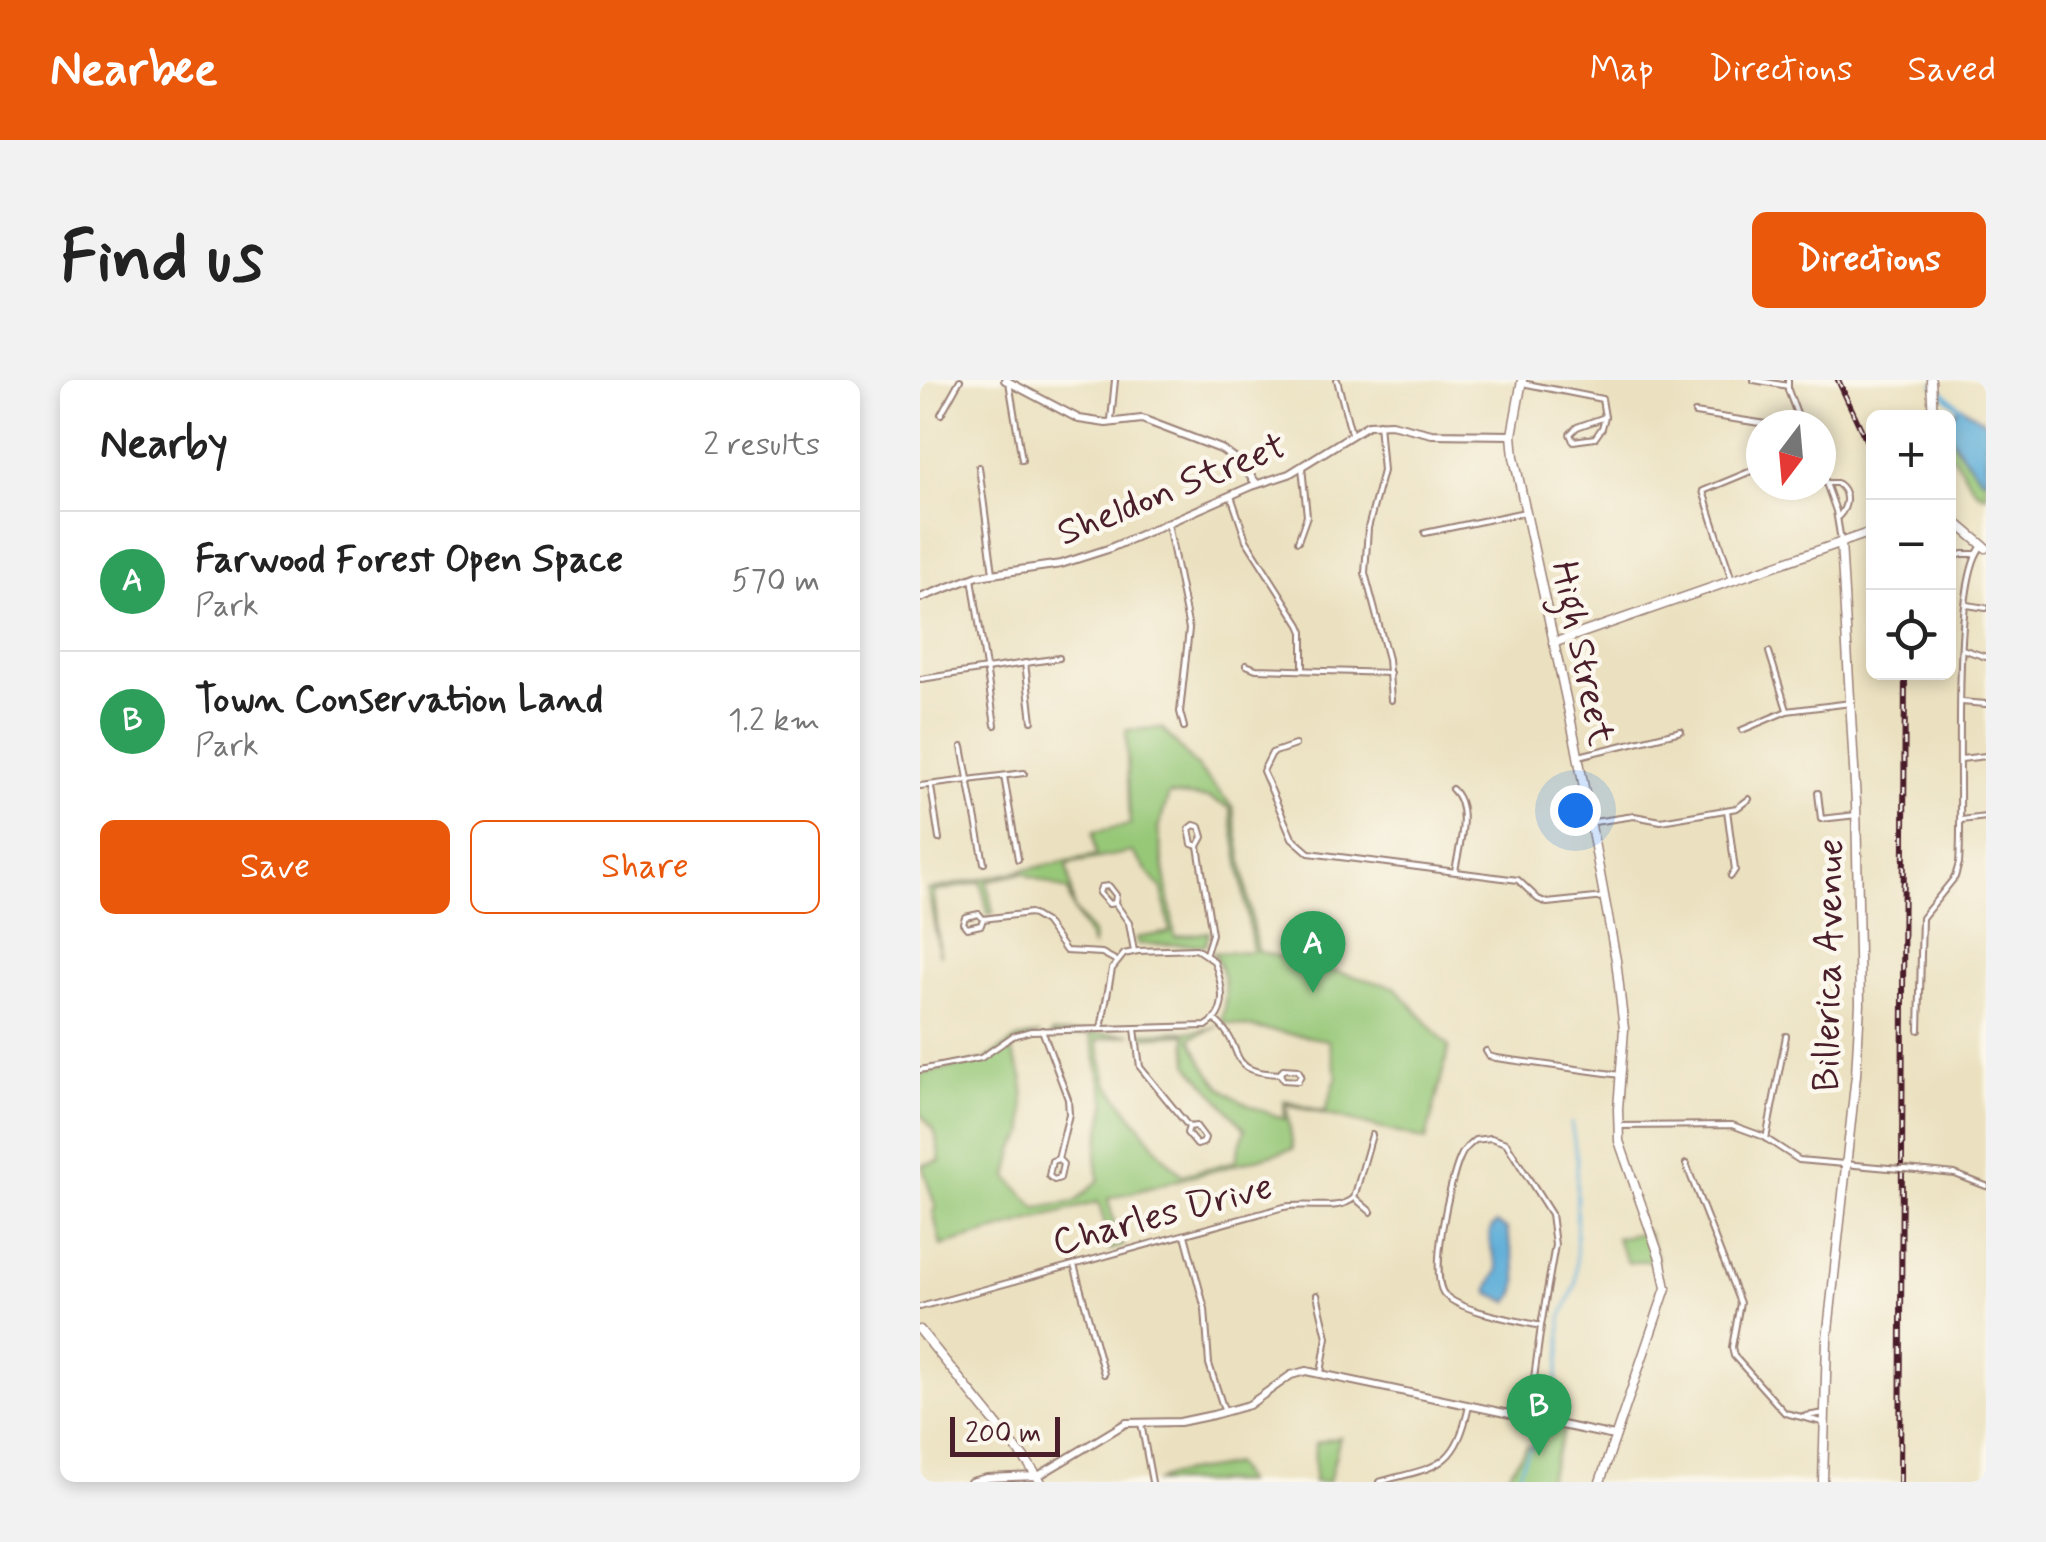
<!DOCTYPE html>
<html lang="en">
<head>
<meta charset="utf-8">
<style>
	body { margin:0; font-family:Mynerve,sans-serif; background:#f2f2f2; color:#222 }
	.controls { position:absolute; right:30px; top:30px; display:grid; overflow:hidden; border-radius:15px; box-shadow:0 5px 15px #0003 }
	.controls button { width:90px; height:90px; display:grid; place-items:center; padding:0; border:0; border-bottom:2px solid #e0e0e0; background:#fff; color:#222; font:50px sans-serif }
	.compass { position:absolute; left:826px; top:30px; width:90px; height:90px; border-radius:50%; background:#fff; box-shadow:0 5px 15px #0003; rotate:196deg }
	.scale { position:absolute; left:30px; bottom:25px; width:110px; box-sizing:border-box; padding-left:10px; border:5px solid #4a1f2b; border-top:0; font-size:28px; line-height:35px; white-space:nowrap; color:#4a1f2b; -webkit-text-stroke:8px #fbf7ec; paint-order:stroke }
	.you { position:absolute; left:655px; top:430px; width:35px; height:35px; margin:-25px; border:8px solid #fff; border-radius:50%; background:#1a73e8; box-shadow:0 0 0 15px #1a73e833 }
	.badge { display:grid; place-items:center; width:65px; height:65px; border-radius:50%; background:#ea580c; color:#fff; font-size:32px; font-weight:700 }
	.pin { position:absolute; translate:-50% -82px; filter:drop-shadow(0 2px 5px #0008) }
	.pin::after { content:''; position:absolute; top:52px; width:35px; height:30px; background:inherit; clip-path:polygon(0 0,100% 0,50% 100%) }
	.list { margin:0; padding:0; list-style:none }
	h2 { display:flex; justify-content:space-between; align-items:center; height:130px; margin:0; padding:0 40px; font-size:42px }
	h2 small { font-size:32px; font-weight:400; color:#767676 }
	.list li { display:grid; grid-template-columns:65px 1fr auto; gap:30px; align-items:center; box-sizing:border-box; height:140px; padding:0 40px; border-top:2px solid #e0e0e0 }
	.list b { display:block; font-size:38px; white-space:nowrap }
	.list p { margin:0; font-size:32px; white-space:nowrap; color:#767676 }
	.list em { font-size:32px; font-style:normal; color:#767676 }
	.actions { display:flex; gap:20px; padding:30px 40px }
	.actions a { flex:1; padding:22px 0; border:2px solid #ea580c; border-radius:15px; text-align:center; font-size:35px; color:#ea580c }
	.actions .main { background:#ea580c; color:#fff }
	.icon { flex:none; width:55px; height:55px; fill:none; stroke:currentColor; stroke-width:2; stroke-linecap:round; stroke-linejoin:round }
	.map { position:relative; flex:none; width:1066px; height:1102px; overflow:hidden; border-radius:15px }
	header { display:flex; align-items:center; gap:60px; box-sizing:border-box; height:140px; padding:0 50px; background:#ea580c; color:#fff }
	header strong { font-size:48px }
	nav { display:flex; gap:55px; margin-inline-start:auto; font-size:35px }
	.intro { display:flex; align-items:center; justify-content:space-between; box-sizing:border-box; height:240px; padding:0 60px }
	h1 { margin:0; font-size:70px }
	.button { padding:25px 45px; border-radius:15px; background:#ea580c; color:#fff; font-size:35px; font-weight:700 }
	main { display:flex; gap:60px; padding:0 60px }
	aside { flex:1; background:#fff; border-radius:15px; box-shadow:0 5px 15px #0003 }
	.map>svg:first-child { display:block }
</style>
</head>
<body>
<header>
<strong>Nearbee</strong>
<nav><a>Map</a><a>Directions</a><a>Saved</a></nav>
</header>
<div class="intro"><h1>Find us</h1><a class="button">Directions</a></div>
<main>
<aside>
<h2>Nearby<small>2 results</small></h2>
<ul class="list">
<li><span class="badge" style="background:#2e9e5b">A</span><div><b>Farwood Forest Open Space</b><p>Park</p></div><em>570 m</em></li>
<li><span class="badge" style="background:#2e9e5b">B</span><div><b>Town Conservation Land</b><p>Park</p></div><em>1.2 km</em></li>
</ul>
<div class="actions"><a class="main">Save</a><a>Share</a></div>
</aside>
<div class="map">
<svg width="1066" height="1102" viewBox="0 0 1066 1102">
	<rect width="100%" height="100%" fill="#fbf7ec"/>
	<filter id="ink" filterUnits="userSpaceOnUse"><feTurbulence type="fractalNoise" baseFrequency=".01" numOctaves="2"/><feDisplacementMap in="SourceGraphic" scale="20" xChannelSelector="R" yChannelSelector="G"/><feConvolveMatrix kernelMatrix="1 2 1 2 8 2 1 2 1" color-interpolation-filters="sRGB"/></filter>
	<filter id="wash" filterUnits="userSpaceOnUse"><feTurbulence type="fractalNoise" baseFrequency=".0048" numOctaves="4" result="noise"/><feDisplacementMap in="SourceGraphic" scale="40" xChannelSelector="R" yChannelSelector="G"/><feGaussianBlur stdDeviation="2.25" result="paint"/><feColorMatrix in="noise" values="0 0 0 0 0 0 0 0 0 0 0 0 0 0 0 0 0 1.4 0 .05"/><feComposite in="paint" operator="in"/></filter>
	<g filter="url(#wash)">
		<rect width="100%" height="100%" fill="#ebe1c0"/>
		<g fill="#97c878" stroke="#707452" stroke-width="2.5">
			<path d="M1028,51L1035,66L1061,98L1066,99V116C1047,109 1044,86 1029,73Z"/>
			<path d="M242,348L313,427L337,571L475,607L529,667L506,760L366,724L373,769L188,819L199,862L203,866L189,870L191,864L178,822L21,866L13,831L16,829L2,785L20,781L15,752L0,733V694L63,681L97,659L120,654L91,669L103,699L105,754L94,770L88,797L116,828L155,822L179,800L176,778L186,723L170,654L130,658L132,653L211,654L177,660L187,703L243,776L262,795L315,781L325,749L268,684L266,654L219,657L221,653L279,651L298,646L271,658C293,711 313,721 365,739L364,721L405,732L417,696L408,660L305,643L302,639C308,619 306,591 293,573L333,571L310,428L289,418L249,414L238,449L255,557L289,552L286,565L218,564L216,558L250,552L242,510L212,472L147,484L154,529L173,555V568C167,548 152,537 148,511L102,493L67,501L73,533L68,534L61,502L14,512L20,576L8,510L176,475L173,452L210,445L206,350Z"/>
			<polygon points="727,852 737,879 708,883 696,858"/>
			<polygon points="618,1043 645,1048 627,1102 583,1102 607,1066 613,1068"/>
			<polygon points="420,1057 409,1102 394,1102 395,1063"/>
			<path d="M314,1084L325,1102H236C249,1091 292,1090 314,1084Z"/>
		</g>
		<g fill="#5eaed8" stroke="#546682" stroke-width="2.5">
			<path d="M1041,26L1066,42V99L1061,98C1047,76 1010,49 1041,26Z"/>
			<path d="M576,843L587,849C589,872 608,902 589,922L569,914V907L578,890C575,874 561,855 576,843Z"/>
		</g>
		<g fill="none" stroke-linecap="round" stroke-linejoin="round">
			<g stroke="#5eaed8" stroke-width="2.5">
				<polyline points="630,1038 641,973 641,938 656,904 657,779 651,743"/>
				<path d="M598,1102C599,1081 614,1062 627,1046"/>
			</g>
			<polyline stroke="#5eaed8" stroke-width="5" points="1015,5 1042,30"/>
		</g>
	</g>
	<g filter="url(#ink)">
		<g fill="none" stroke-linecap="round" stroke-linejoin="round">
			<defs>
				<g id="minor">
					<polyline points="417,0 431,53"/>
					<polyline points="834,0 868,6"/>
					<polyline points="868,0 868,10 881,45"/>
					<polyline points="89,2 102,80"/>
					<polyline points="602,3 682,19 685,37 657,47 650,54 653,61 675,58 682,48 685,37"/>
					<polyline points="775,33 853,45"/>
					<polyline points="21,34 40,0"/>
					<polyline points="191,40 195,0"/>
					<polyline points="459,43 463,91 448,148 445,193 468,279 471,320"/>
					<polyline points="59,87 73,193"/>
					<polyline points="901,89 916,131 921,161"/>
					<path d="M908,103H917C930,112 928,127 918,137"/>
					<polyline points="311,116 326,160 380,245 383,252 383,290"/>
					<polyline points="248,144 269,249 260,332 264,347"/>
					<polyline points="505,153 605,132"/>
					<polyline points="378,161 387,136 382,87"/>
					<polyline points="1028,178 1043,174 1055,174"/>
					<polyline points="811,197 783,111 841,87"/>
					<polyline points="52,198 75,345"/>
					<polyline points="1047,225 1066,228"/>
					<polyline points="1042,269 1066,277"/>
					<polyline points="849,272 867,330"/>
					<polyline points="105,283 112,341"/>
					<polyline points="326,285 336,289 470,293"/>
					<polyline points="1,299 139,278"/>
					<polyline points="1041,322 1066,324"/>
					<polyline points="822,350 867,331 931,323"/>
					<polyline points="375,365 352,373 343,391 372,458 389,473 598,500 618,519 627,523 685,517"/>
					<polyline points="42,367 64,483"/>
					<polyline points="659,376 761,351"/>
					<polyline points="1041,379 1066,376"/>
					<polyline points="84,396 98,479"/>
					<polyline points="0,406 104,393"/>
					<polyline points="11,407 19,459"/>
					<path d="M532,409C552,427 539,467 535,491"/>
					<polyline points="898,413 901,439 937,435"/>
					<polyline points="807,430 815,490 811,496"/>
					<polyline points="1041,440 1066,437"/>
					<polyline points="674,442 714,436 741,441 817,428 829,419"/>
					<polyline points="278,466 272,464 269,449 274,445 280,447 283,457 278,466 292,554 286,573"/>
					<polyline points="195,523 189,524 179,513 181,507 189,506 196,515 195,523 209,543 214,571"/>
					<polyline points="63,539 61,545 47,548 43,543 45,537 59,534 63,539 110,533 125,542 146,571 182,573 195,580"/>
					<path d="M296,641C328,669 302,692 360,694L363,700L378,701L381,695L378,690L363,689L360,694"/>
					<polyline points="215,649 220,687 269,747 267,753 277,765 283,763 285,758 276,746 269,747"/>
					<polyline points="122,650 148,719 149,734 138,779 132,781 129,796 134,800 140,798 143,784 138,779"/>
					<path d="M999,650L1002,538L1035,497L1039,483C1044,426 1029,197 1063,165"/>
					<polyline points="566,671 569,676 576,678 700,695"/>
					<path d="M0,690L61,678L93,656L111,651L286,646C310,632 302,603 294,581L276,569L218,571L204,574L192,589L181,649"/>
					<polyline points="698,746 812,745 842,756 879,780 980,789"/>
					<polyline points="846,759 866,656"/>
					<polyline points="766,784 820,923 812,967 814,976 865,1033 902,1042"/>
					<polyline points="986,789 1035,794 1066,806"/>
					<polyline points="436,819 451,832"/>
					<polyline points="265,855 285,929 289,984 304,1030"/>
					<polyline points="154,885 184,994"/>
					<polyline points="397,915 407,957 401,993"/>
					<path d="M0,927L364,827C389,822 418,832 434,818L452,755"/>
					<path d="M609,1036L621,946C596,940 542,932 525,915C508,898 530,800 540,778C543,770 548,766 555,760L571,758L586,763L631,834L635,865L621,946"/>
					<polyline points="886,1036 905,1033"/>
					<polyline points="221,1043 232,1102"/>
					<path d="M459,1102C516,1086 535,1090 549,1026"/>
				</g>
				<g id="tertiary">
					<polyline points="85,0 159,39 186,43 222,39 301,69 319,82 337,104"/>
					<polyline points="0,218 58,196 141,184 188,169 332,106 369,94 448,45 471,44 512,54 592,55"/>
					<polyline points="51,1102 67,1098 118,1096 206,1043 260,1042 293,1035 329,1025 371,995 386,991 694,1056"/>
				</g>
				<g id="secondary">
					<polyline points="602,0 592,55 594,77 656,365 696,580 704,649 698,729 699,761 740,878 746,908 680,1102"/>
					<polyline points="1011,0 1013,38"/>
					<polyline points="1028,136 1066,168"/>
					<polyline points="633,263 954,151"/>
					<polyline points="0,950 108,1083 121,1102"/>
					<polyline points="903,1102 907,960 936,695 940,624 936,423 921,162"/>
				</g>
			</defs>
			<use href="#minor" stroke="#9a8076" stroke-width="8"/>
			<use href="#tertiary" stroke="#9a8076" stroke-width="10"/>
			<use href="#secondary" stroke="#9a8076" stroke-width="11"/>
			<use href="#minor" stroke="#fff" stroke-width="4"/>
			<use href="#tertiary" stroke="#fff" stroke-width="6"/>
			<use href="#secondary" stroke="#fff" stroke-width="8"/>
			<defs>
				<g id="rail">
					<polyline points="918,0 954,77"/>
					<polyline points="980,1102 985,292"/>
				</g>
			</defs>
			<use href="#rail" stroke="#4a1f2b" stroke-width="6"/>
			<use href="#rail" stroke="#fbf7ec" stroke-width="2.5" stroke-dasharray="8" stroke-linecap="butt"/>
			<defs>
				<polyline id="minor-bridge" points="980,789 986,789"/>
			</defs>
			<use href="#minor-bridge" stroke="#9a8076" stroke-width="8" stroke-linecap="butt"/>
			<use href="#minor-bridge" stroke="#fff" stroke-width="4"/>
		</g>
	</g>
	<g text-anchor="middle" stroke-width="9" stroke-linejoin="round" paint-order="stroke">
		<g font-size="38" fill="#4a1f2b" stroke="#fbf7ec">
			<text transform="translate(251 108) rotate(-22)" y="13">Sheldon Street</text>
			<text transform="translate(664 273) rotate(78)" y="13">High Street</text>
			<text transform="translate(907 585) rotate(-89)" y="13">Billerica Avenue</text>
			<text transform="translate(242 833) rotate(-15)" y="13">Charles Drive</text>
		</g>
	</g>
</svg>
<div class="controls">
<button>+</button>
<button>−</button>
<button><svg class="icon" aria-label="locate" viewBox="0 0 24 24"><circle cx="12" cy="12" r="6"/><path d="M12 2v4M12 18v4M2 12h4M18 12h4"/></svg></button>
</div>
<svg class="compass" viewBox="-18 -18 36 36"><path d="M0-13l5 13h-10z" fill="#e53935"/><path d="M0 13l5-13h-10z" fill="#767676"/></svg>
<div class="scale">200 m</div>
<div class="you"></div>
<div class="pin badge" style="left:393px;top:613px;background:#2e9e5b">A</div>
<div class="pin badge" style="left:619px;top:1076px;background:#2e9e5b">B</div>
</div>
</main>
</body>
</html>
